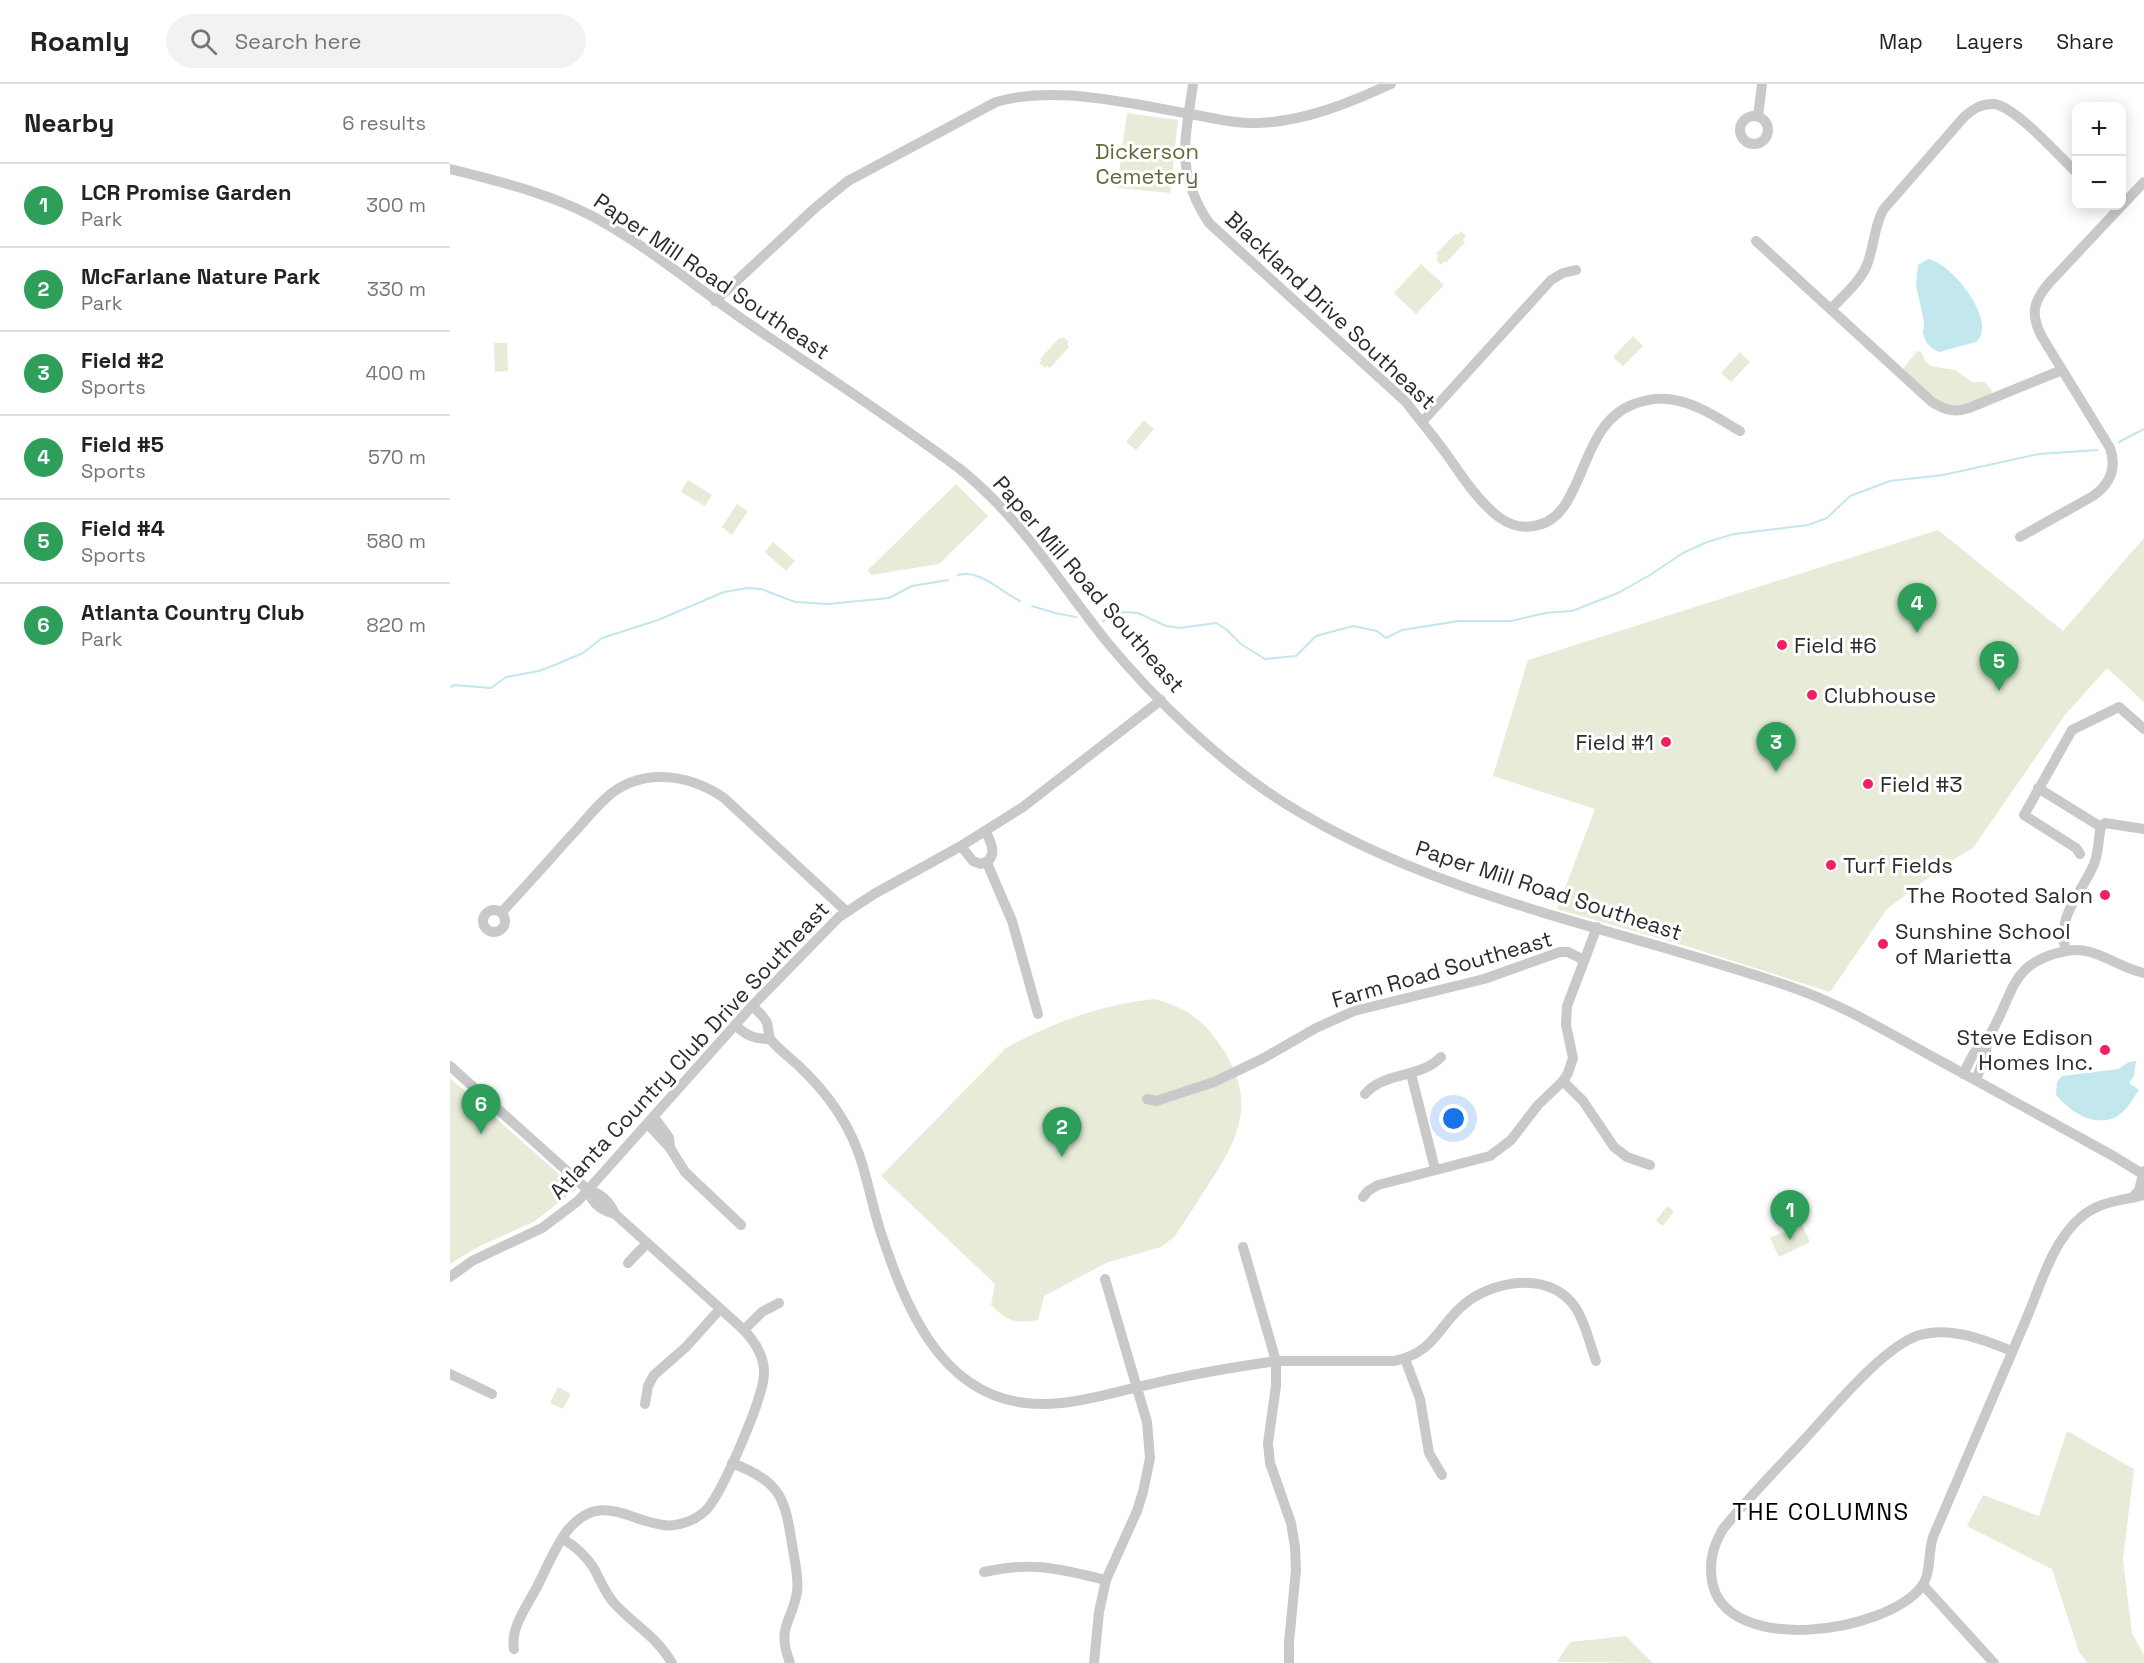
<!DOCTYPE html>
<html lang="en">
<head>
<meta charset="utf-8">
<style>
	body { margin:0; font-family:"Space Grotesk",sans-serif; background:#f2f2f2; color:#222 }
	.controls { position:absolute; right:18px; top:18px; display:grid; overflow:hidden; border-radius:12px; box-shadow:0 3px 15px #0003 }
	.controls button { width:54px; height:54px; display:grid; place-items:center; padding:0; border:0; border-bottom:2px solid #e0e0e0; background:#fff; color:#222; font:30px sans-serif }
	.you { position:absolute; left:1004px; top:1035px; width:21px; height:21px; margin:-15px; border:4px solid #fff; border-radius:50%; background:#1a73e8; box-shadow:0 0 0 9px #1a73e833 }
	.badge { display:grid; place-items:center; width:39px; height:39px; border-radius:50%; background:#111827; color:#fff; font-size:20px; font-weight:700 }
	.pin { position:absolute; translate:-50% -50px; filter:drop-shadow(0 2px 3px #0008) }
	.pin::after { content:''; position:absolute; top:32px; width:21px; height:18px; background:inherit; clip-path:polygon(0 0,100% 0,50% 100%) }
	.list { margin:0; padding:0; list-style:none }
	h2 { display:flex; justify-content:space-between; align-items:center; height:78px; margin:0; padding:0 24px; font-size:26px }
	h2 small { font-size:20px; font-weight:400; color:#767676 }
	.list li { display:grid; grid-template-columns:39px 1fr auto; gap:18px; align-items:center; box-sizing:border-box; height:84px; padding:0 24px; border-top:2px solid #e0e0e0 }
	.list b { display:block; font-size:22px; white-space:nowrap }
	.list p { margin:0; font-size:20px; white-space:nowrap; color:#767676 }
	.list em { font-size:20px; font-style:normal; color:#767676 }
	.icon { flex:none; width:33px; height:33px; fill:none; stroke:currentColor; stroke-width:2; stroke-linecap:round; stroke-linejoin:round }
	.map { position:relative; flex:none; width:1694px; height:1579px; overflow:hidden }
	header { display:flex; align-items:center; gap:36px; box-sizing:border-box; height:84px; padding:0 30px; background:#fff; border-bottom:2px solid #e0e0e0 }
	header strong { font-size:28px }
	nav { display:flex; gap:33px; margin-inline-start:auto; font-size:21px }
	.search { width:420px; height:54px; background:#f2f2f2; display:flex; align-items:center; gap:15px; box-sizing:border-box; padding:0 21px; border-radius:33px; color:#767676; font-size:22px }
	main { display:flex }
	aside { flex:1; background:#fff }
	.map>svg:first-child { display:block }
</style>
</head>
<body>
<header>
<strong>Roamly</strong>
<div class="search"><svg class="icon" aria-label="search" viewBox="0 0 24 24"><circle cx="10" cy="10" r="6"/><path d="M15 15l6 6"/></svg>Search here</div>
<nav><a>Map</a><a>Layers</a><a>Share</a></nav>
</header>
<main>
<aside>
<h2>Nearby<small>6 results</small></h2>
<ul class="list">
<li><span class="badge" style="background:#2e9e5b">1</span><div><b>LCR Promise Garden</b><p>Park</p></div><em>300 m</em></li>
<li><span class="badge" style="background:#2e9e5b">2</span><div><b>McFarlane Nature Park</b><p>Park</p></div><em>330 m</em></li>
<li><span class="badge" style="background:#2e9e5b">3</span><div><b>Field #2</b><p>Sports</p></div><em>400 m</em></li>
<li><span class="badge" style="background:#2e9e5b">4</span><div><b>Field #5</b><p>Sports</p></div><em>570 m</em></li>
<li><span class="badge" style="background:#2e9e5b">5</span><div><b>Field #4</b><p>Sports</p></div><em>580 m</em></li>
<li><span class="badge" style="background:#2e9e5b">6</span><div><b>Atlanta Country Club</b><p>Park</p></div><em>820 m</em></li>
</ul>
</aside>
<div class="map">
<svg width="1694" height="1579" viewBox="0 0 1694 1579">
	<rect width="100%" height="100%" fill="#fff"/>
	<g fill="#e7ebd8">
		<polygon points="677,29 728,36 720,109 667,104"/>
		<polygon points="1011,147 1016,152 1013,156 1015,158 996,179 994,177 991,181 986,176 988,172 986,170 1006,149 1008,151"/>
		<polygon points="971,180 994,201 966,230 944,209"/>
		<polygon points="1183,252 1193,262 1173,282 1163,273"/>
		<polygon points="613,253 619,258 617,260 619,263 600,284 597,282 595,284 589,279 592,276 590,275 609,254 611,255"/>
		<polygon points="44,259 57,259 58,287 45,288"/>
		<polygon points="1467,267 1471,268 1476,278 1481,282 1505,286 1522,298 1534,298 1541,305 1542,311 1509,324 1491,321 1452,286"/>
		<polygon points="1290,268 1300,278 1281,298 1271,289"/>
		<polygon points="694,336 704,345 686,366 676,358"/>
		<polygon points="238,396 262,411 255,422 231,408"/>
		<polygon points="506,400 538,432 489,480 421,491 418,486"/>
		<polygon points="287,420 298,427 282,451 272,443"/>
		<polygon points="1488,446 1613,547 1694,454 1694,618 1657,584 1615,631 1523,764 1496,780 1437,825 1380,908 1236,862 1107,825 1145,725 1043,692 1078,576"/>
		<polygon points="323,458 345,477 336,487 315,468"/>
		<path d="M704,915C737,924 753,935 772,964C805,1014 792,1049 762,1095C749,1115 737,1134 724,1153L711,1163L658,1178L594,1212L588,1236C566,1240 557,1237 541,1221L545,1200L431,1092L556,964C601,939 653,920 704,915Z"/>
		<polygon points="0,994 126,1105 85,1137 26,1164 0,1180"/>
		<polygon points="1217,1122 1224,1127 1213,1142 1206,1137"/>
		<polygon points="1351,1139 1360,1158 1329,1173 1320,1154"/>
		<polygon points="108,1303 121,1310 113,1325 100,1319"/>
		<polygon points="1617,1347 1684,1385 1673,1476 1682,1549 1694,1571 1694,1579 1637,1579 1629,1568 1602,1485 1517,1442 1533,1411 1589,1432"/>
		<polygon points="1176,1552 1203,1579 1107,1578 1120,1558"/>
	</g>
	<g fill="#c2e7ed">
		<path d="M1478,175C1503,179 1549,240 1526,258L1489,268L1482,264L1476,258L1473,249L1474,238L1466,201L1468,181Z"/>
		<path d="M1686,977L1684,992L1679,999L1689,1006C1683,1015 1674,1030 1664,1034C1641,1043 1619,1026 1606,1011L1607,998L1612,992L1668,985L1679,978Z"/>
	</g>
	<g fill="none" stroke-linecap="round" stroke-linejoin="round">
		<g stroke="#c2e7ed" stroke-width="2">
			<polyline points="1669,358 1694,345"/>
			<path d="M508,491C530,485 551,508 570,517"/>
			<polyline points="582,522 605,529 626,533"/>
			<polyline points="653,537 674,528 688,529 716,542 730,544 766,539 776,545 791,560 815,575 846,572 866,552 903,542 927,547 936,554 952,546 1009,537 1061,537 1095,529 1122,527 1168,509 1200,491 1233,469 1257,458 1284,450 1358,441 1377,434 1400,412 1440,397 1493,391 1589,370 1647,366"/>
			<polyline points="0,603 4,601 41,604 56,593 89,587 107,580 133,569 152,554 208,536 274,508 297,504 311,505 345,518 378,520 439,514 462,502 498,496"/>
		</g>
		<g stroke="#c9c9c9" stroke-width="10">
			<path d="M743,0C735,57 725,88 759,139L955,317C967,332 980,348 992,364C1009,387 1026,416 1050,434C1060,441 1072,444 1084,442C1137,434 1126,341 1184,320C1197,315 1210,313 1224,316C1248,320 1269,335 1290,347"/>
			<circle cx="1304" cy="46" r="14"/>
			<polyline points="1308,33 1312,0"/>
			<path d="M0,85C48,97 98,109 142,132C200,163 250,207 304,243C373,290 443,335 510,385C571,434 609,498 657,558C705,616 772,680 836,720C988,815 1173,845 1341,903C1391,920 1437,948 1483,973C1544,1006 1605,1040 1665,1073L1694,1091"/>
			<path d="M1306,157L1482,318C1495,326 1504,329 1519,324L1612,286"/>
			<path d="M265,217L366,123L398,97L546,18C606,0 685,21 746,31C767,35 788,40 809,39C856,37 899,19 941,0"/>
			<path d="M1381,225C1393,212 1410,198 1417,181C1424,163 1424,143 1433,126L1514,33C1523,25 1532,19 1544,20C1566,23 1609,72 1626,88"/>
			<polyline points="972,338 1101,196 1113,189 1126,186"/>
			<path d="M1570,453L1643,412C1660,400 1667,384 1660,364L1592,253C1580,230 1583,218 1599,199L1694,98"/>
			<polyline points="1588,704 1651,743"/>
			<path d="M1694,745L1655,739L1651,743C1648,755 1649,768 1644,780C1632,809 1605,833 1616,867C1645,861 1667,884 1694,889"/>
			<path d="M511,762L523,777L531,780C549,775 542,759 535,747"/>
			<polyline points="1630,770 1626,764 1574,731 1622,646 1669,623 1694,645"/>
			<polyline points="537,779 562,837 588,930"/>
			<circle cx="44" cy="837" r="11"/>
			<path d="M52,828C74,804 96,780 117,756C130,743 141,728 155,715C189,683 238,689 274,714L396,827"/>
			<path d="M302,922C308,927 314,932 317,939C319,945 318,952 321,956C330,967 342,975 351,984C371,1003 388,1025 400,1049C416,1081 420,1116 431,1149C455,1221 489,1309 575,1319C617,1324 660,1309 701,1300C742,1290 784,1283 826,1277H944C986,1269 988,1240 1017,1218C1048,1195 1103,1187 1127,1226C1136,1241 1140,1261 1146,1277"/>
			<path d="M285,941C297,952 304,955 320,955"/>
			<path d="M0,982L138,1106C151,1109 160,1118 165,1130L294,1246C305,1258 315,1273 314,1290C313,1315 274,1404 258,1424C254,1429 249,1432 244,1435C235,1439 223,1443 213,1441C176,1436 150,1407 117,1447C105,1463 96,1485 87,1503C77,1522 60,1544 64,1565"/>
			<polyline points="961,990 985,1085"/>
			<path d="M1513,990C1518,982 1521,972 1527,965C1532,958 1538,955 1542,947C1565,906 1561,878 1616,867"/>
			<polyline points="1526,996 1536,969 1537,956"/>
			<polyline points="1113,997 1133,1017 1164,1063 1177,1073 1200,1081"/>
			<path d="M915,1010C935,987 970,995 991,973"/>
			<polyline points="697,1015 706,1017 764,998 812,975 866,944 904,927 1034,895 1110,868 1118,868 1134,876"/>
			<polyline points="204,1033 219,1054 220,1064"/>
			<polyline points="198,1040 220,1064 235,1088 291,1141"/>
			<path d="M138,1106C142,1119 152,1127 165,1130"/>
			<polyline points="913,1113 918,1107 928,1101 1040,1072 1061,1056 1088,1021 1113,997 1118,989 1123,974 1116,941 1117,922 1147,843"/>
			<polyline points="1682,1114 1689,1106 1694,1087"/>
			<polyline points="793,1163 826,1277 826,1302 818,1359 820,1379 841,1439 845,1463 846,1486 839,1558 839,1579"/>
			<polyline points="178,1179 197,1159"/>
			<polyline points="0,1193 22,1177 92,1144 128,1117 302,922 389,833 424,810 511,762 573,723 711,616"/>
			<polyline points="294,1246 312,1228 329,1219"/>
			<path d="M1562,1267C1534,1256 1500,1242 1470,1251C1434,1261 1379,1329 1353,1357C1326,1386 1298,1414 1273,1445C1263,1462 1259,1477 1262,1497C1275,1573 1437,1549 1472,1502C1481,1490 1478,1468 1483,1453C1513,1382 1544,1310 1575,1238C1590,1204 1601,1159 1630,1134C1649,1117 1671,1117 1694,1111"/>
			<polyline points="955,1275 970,1315 979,1369 992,1391"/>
			<polyline points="0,1290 42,1310"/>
			<polyline points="195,1320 198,1302 204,1291 236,1263 270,1225"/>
			<path d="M282,1379C333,1399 335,1415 343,1466C345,1479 349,1494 347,1508C342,1539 326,1542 340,1579"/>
			<path d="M113,1455C125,1462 135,1471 143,1483C150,1495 155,1509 164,1519C184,1541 206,1552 222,1579"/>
			<path d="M534,1488C583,1477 609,1485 656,1496"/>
			<polyline points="1473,1501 1544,1579"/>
			<polyline points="644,1579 649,1528 656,1496 687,1427 693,1408 700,1374 697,1338 655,1195"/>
		</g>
	</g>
	<g fill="#f12064" stroke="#fff" stroke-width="2">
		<circle cx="1332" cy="561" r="6"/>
		<circle cx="1362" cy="611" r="6"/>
		<circle cx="1216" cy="658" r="6"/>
		<circle cx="1418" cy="700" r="6"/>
		<circle cx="1381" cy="781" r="6"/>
		<circle cx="1655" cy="811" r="6"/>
		<circle cx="1433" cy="860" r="6"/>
		<circle cx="1655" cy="966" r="6"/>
	</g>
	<g text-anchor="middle" stroke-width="6" stroke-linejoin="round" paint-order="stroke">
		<g font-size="22" fill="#5c6b37" stroke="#fff">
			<text x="697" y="75">Dickerson<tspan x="697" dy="25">Cemetery</tspan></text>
		</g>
		<g font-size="22" fill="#2c2c2c" stroke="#fff">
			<text transform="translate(262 192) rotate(34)" y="8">Paper Mill Road Southeast</text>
			<text transform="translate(881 226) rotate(43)" y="8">Blackland Drive Southeast</text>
			<text transform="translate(639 500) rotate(49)" y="8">Paper Mill Road Southeast</text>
			<text transform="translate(1099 806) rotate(18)" y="8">Paper Mill Road Southeast</text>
			<text transform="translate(992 885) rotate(-16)" y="8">Farm Road Southeast</text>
			<text transform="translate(239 966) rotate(-47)" y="8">Atlanta Country Club Drive Southeast</text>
		</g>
		<g font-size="22" fill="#2c2c2c" stroke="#fff" text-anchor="start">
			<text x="1344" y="569">Field #6</text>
			<text x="1374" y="619">Clubhouse</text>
			<text x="1204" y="666" text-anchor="end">Field #1</text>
			<text x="1430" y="708">Field #3</text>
			<text x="1393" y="789">Turf Fields</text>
			<text x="1643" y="819" text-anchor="end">The Rooted Salon</text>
			<text x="1445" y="855">Sunshine School<tspan x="1445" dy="25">of Marietta</tspan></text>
			<text x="1643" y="961" text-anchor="end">Steve Edison<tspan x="1643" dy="25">Homes Inc.</tspan></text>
		</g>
		<g font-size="24" letter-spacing="1.5" fill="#000" stroke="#fff">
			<text x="1371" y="1436">THE COLUMNS</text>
		</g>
	</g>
</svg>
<div class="controls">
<button>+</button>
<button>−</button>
</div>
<div class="you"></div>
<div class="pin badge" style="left:1340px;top:1156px;background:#2e9e5b">1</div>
<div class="pin badge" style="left:612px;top:1073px;background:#2e9e5b">2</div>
<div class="pin badge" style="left:1326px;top:688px;background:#2e9e5b">3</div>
<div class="pin badge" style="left:1467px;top:549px;background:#2e9e5b">4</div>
<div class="pin badge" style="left:1549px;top:607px;background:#2e9e5b">5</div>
<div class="pin badge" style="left:31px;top:1050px;background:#2e9e5b">6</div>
</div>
</main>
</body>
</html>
